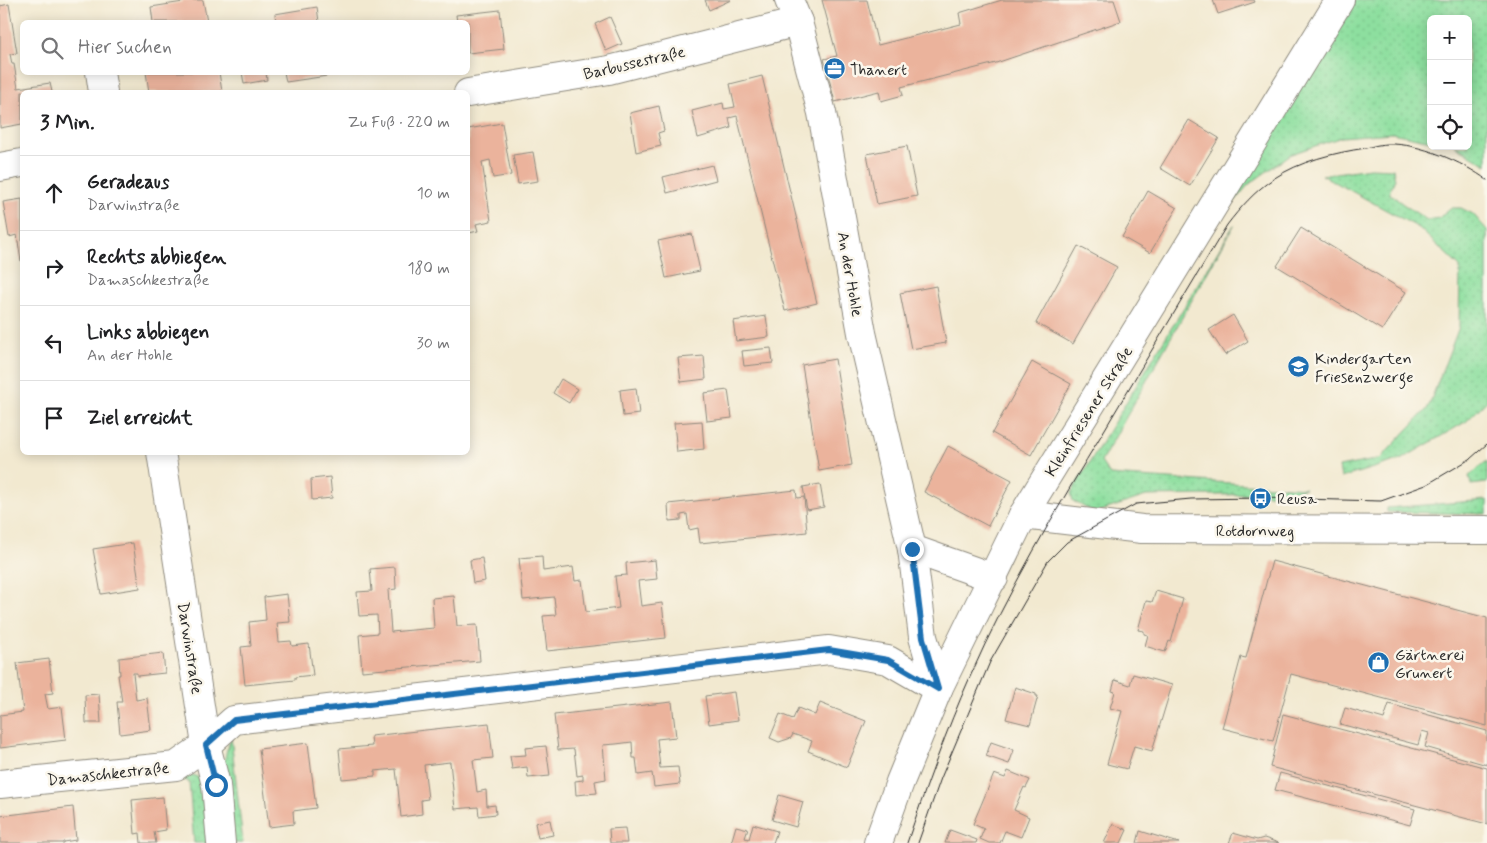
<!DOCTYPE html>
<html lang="de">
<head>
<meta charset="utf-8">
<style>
	body { margin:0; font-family:Mynerve,sans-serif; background:#f2f2f2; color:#202124 }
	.controls { position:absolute; right:15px; top:15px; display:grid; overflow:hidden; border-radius:8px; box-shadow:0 2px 12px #0003 }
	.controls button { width:45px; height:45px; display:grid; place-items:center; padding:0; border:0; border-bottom:1px solid #e0e0e0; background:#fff; color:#202124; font:25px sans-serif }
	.stop { position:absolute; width:15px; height:15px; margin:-11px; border:4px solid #1f6fb2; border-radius:50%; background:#fff }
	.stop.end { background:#1f6fb2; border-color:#fff; box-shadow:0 1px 5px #0008 }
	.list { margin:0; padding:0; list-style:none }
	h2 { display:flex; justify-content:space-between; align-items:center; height:65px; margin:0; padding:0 20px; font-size:21px }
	h2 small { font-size:16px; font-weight:400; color:#757577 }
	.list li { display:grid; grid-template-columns:32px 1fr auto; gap:15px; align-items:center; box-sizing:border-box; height:75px; padding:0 20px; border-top:1px solid #e0e0e0 }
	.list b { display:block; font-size:19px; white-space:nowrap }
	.list p { margin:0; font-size:16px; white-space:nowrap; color:#757577 }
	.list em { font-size:16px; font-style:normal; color:#757577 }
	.icon { flex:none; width:28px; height:28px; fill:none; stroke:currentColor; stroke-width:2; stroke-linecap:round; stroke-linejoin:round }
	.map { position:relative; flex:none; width:1487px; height:843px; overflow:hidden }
	.search { position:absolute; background:#fff; box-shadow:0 2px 12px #0003; left:20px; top:20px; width:450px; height:55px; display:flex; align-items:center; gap:12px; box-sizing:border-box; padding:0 18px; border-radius:8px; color:#757577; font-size:19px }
	.panel { position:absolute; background:#fff; box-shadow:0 2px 12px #0003; left:20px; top:90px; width:450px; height:365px; border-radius:8px }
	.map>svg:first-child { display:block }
</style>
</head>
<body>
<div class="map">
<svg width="1487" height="843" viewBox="0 0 1487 843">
	<defs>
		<pattern id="grass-dots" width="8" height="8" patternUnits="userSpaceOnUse" patternTransform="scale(1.25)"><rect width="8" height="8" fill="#8ddf9f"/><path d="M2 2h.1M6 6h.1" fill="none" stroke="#7ac089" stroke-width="1.8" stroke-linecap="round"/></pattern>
	</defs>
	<rect width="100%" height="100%" fill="#fbf7ec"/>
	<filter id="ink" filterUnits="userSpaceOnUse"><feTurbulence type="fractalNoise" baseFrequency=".02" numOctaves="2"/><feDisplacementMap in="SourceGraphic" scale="10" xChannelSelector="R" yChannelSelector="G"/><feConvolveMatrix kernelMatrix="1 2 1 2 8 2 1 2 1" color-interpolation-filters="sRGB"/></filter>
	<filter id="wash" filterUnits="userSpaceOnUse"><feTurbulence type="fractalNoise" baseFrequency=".0096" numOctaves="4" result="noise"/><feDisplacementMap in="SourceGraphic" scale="20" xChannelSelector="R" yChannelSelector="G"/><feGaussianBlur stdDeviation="1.12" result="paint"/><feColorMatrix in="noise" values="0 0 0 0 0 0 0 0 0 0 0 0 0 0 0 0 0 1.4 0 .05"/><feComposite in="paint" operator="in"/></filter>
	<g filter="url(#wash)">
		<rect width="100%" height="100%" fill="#f2e9d0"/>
		<g fill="url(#grass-dots)" stroke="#5c8565">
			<polygon points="1354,0 1487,0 1487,165 1455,146 1468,146 1468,19 1431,19 1431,141 1392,133 1342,137 1291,154 1248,185 1217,223"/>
			<polygon points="1370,168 1393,169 1395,179 1389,193 1403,204 1427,220 1439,218 1450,208 1461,208 1473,214 1487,230 1487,401 1467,421 1402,459 1341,478 1339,467 1380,459 1428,408 1459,327 1460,267 1419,228 1322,175"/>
			<polygon points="1234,225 1101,462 1110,475 1305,488 1283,494 1146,496 1095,513 1073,501 1071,493"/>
			<polygon points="1487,461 1487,483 1471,485 1469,476"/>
			<polygon points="1487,500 1487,514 1387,512 1387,508"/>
			<path d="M231,737L243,843H228C224,806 217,773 231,737Z"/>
			<polygon points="193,775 202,779 214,843 194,843 189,782 179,777"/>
		</g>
		<g id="blocks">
			<g fill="#ebb39c">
				<polygon points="182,0 203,0 207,22 153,22 151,7 183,2"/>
				<polygon points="705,0 731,0 709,10"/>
				<polygon points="822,0 867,0 878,45 961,24 959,13 1002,0 1114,0 1121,21 996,63 901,87 903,95 881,101 879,91 835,102 824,59 837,56"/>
				<polygon points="1213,0 1254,0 1255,2 1218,14"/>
				<polygon points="9,4 17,53 10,54 12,64 14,64 18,88 50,83 52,92 22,92 22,124 0,128 0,6"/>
				<polygon points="317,7 319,22 276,22 275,14"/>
				<polygon points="500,10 504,49 468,53 468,22 457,22 456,15"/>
				<polygon points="610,17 622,44 606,51 595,24"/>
				<polygon points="146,72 219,72 222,92 149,92"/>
				<polygon points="242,72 266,72 267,80 244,84"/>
				<polygon points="284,72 327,72 327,76 286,82"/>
				<polygon points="762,76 817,303 785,311 737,116 729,118 731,128 698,138 692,111 723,103 724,109 735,107 730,84"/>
				<polygon points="659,106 664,131 658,133 661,146 636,152 630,113"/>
				<polygon points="1189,120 1219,138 1190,186 1160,168"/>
				<polygon points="502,123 511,175 493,178 490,160 482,162 491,221 476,224 478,231 469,233 468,224 468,129"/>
				<polygon points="907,146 917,196 877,204 867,154"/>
				<polygon points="533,152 538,181 518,184 513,155"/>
				<polygon points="712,165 716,180 667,193 663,177"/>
				<polygon points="1148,191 1177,208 1150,253 1122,237"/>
				<polygon points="22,199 22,261 21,261 17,235 9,237 3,202"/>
				<polygon points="1301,228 1406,292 1382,330 1277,266"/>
				<polygon points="692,234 700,271 666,278 658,241"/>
				<polygon points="1078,246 1117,267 1073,344 1036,323"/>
				<polygon points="936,286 946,343 911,349 900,293"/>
				<polygon points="1233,315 1248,341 1225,355 1209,330"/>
				<polygon points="766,316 769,337 736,341 733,321"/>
				<polygon points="771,348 773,363 744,366 742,351"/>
				<polygon points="704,356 706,379 681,382 678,358"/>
				<polygon points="835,359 852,465 819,471 802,365"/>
				<polygon points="1032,362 1071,384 1031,455 992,433"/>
				<polygon points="561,379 577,389 569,403 553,393"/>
				<polygon points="636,388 639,414 623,416 620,390"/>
				<polygon points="728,390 732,418 707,421 704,393"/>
				<polygon points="702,421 704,449 677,452 674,423"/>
				<polygon points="948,446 1012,480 988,526 924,492"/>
				<polygon points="330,477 332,498 312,500 311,479"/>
				<polygon points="820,484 824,507 807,510 803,487"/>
				<polygon points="796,490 797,498 804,497 807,532 700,543 698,528 689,530 687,514 681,515 681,520 669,521 668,504"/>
				<polygon points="133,543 140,588 101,594 93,549"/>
				<polygon points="542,556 543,571 573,567 575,581 582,580 586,612 619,608 615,576 627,575 626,563 655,560 657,579 638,581 641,606 662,603 666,638 547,651 543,616 556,615 554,597 523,600 519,558"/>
				<polygon points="482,558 485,581 473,583 470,560"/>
				<polygon points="1272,561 1487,618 1487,726 1291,674 1273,741 1222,728 1241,657 1246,658"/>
				<polygon points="395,567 396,589 388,590 391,632 434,628 432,598 454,596 457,626 477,625 480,661 362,671 359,635 378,633 377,615 359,616 357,592 372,591 370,569"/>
				<polygon points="1156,591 1183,599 1171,642 1169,641 1165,652 1145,646 1148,635 1144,634 1144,631 1138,630 1146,601 1152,602"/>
				<polygon points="287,594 290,622 277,623 279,642 291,641 292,646 309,644 313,675 295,677 295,680 245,685 241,647 251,646 249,622 266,620 264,597"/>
				<polygon points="163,653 165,673 137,676 137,673 133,673 136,700 147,698 151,730 120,734 117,702 122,702 118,675 120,675 119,658"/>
				<polygon points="49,659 53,693 45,694 48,709 62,707 66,740 0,748 0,715 23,712 17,663"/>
				<polygon points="1133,674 1172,685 1152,751 1134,746 1127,769 1107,764 1122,711 1110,708 1115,692 1112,691 1115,680 1130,685"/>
				<polygon points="1015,687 1036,694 1036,696 1038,696 1030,725 1006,719"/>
				<polygon points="734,692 738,720 709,724 705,696"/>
				<polygon points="99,694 101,723 86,723 85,695"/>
				<polygon points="672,702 676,737 657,739 660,768 678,767 680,784 654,787 652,773 638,775 636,758 633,758 632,742 616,744 603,745 606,779 595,781 597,793 576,795 575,781 583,780 583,775 577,776 574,749 558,750 554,715"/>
				<polygon points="820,703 866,721 847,767 808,751 812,741 793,734 791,738 779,742 770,738 780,714 793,719 798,708 815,715"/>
				<polygon points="1389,704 1487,731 1487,765 1425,747 1429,733 1422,731 1418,745 1340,724 1345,708 1384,719"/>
				<polygon points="1283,714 1487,768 1487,824 1270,767"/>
				<polygon points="489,723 493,758 473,760 477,792 486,790 487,806 495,805 496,814 479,816 478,807 455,809 450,762 424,765 428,799 421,800 422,814 401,817 396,769 375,771 375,776 342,779 339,749 372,746 371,736"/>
				<polygon points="991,742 1014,750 1009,764 986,756"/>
				<polygon points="308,743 316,808 293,811 294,824 269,827 259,749"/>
				<polygon points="546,746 550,776 528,778 527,767 512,769 510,756 526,755 525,748"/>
				<polygon points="1008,771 1030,780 1026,788 1024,787 1014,810 1029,817 1021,837 1005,831 1000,843 989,843 980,839 984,829 973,824 994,774 1005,778"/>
				<polygon points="1280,773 1415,809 1410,825 1275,790"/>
				<polygon points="779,795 803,802 796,827 772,820"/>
				<polygon points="163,797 166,830 154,832 156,843 141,843 140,833 135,834 132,800"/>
				<polygon points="73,807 76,840 63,842 63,843 0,843 0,816"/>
				<polygon points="550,820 553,835 538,838 535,823"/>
				<polygon points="753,824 777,831 773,843 731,843 736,826 748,829 745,838 749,839"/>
				<polygon points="1113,824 1127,830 1121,843 1104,843"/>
				<polygon points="625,828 627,843 610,843 609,829"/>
				<polygon points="950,830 977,840 976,843 945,843"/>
				<polygon points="1140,831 1179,843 1137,843"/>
				<polygon points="1233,833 1257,840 1264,838 1279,843 1229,843"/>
			</g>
		</g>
	</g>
	<g filter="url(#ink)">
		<use href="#blocks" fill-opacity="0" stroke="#8e8a7e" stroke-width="1"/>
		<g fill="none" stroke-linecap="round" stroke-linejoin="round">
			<defs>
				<g id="street">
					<polyline points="789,0 798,22 822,113 862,333 912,549 923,637 938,689"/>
					<polyline points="100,72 103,92"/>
					<polyline points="468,93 609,70 798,22"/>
					<polyline points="0,167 22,163"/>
					<polyline points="161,452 206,745 216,785 221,843"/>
					<polyline points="1023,515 1142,529 1487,530"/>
					<polyline points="912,549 994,578"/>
					<polyline points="0,784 176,766 206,745 234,720 829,650 888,660 938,689"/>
				</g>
				<polyline id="secondary" points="878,843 900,782 938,689 1023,515 1340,0"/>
			</defs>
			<use href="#street" stroke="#8e8a7e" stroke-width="30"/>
			<use href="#secondary" stroke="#8e8a7e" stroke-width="30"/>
			<use href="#street" stroke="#fff" stroke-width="28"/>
			<use href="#secondary" stroke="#fff" stroke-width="28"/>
			<g stroke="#2b2b2b" stroke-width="1">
				<path d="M907,843C926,787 946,731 970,677C1008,591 1056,510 1105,429C1145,361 1186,293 1227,225C1240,208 1255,191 1273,179C1300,161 1333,153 1366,148C1373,146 1381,144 1388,144C1419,143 1463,162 1487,180"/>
				<polyline points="918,843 941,778 990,662 1048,561 1067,542 1136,504 1191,499 1261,498 1381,501 1426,485 1470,459 1487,444"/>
			</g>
		</g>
	</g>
	<g fill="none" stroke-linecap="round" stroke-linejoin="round" filter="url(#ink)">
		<polyline stroke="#1f6fb2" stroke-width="6" points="216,785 206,745 234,720 829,650 888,660 938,689 923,638 912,549"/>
	</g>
	<defs>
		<symbol id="office-disc" viewBox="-11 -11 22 22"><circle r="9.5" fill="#1f6fb2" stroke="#fbf7ec"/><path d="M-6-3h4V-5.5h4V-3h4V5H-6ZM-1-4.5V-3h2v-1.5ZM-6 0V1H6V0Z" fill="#fff"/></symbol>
		<symbol id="school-disc" viewBox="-11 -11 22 22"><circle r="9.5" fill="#1f6fb2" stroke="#fbf7ec"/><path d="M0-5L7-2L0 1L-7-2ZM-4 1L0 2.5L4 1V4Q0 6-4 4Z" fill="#fff"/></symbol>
		<symbol id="bus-disc" viewBox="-11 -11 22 22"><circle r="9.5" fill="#1f6fb2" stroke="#fbf7ec"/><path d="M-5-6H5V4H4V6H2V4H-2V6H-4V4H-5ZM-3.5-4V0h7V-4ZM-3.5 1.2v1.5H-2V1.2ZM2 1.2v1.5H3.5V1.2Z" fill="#fff"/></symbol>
		<symbol id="shop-disc" viewBox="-11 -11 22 22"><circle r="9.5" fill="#1f6fb2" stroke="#fbf7ec"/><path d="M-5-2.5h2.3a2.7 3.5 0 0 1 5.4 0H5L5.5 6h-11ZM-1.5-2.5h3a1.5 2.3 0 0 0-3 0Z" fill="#fff"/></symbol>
	</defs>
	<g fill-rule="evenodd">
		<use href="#office-disc" x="822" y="56" width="25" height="25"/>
		<use href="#school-disc" x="1286" y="354" width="25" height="25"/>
		<use href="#bus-disc" x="1248" y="486" width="25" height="25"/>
		<use href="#shop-disc" x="1366" y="650" width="25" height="25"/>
	</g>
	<g text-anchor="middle" stroke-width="5" stroke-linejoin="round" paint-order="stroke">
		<g font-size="16" fill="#2b2b2b" stroke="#fbf7ec">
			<text transform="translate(634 62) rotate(-13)" y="6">Barbussestraße</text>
			<text transform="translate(851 274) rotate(80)" y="6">An der Hohle</text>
			<text transform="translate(1088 411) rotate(-58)" y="6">Kleinfriesener Straße</text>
			<text x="1255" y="536">Rotdornweg</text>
			<text transform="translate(191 648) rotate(81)" y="6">Darwinstraße</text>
			<text transform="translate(108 773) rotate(-6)" y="6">Damaschkestraße</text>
		</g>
		<g font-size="16" fill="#2b2b2b" stroke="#fbf7ec" text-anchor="start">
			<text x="850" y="75">Thanert</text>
			<text x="1315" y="364">Kindergarten<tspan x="1315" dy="18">Friesenzwerge</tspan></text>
			<text x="1277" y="504">Reusa</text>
			<text x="1395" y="660">Gärtnerei<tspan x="1395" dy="18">Grunert</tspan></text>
		</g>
	</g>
</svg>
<div class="controls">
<button>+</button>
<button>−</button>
<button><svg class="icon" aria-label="locate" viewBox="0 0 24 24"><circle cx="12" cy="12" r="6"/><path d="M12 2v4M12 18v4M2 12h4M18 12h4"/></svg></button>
</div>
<div class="stop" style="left:216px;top:785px"></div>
<div class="stop end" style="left:912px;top:549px"></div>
<div class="search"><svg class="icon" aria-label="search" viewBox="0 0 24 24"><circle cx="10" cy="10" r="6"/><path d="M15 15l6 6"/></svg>Hier suchen</div>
<section class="panel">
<h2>3 Min.<small>Zu Fuß · 220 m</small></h2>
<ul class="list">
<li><svg class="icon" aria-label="ahead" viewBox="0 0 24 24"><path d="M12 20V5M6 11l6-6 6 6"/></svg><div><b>Geradeaus</b><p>Darwinstraße</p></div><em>10 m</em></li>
<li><svg class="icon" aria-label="right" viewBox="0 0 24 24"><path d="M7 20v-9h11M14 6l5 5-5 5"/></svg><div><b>Rechts abbiegen</b><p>Damaschkestraße</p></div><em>180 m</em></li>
<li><svg class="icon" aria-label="left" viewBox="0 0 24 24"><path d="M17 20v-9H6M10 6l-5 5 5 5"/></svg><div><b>Links abbiegen</b><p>An der Hohle</p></div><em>30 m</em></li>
<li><svg class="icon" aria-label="arrive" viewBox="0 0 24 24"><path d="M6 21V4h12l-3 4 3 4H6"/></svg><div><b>Ziel erreicht</b></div></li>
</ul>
</section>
</div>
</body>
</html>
